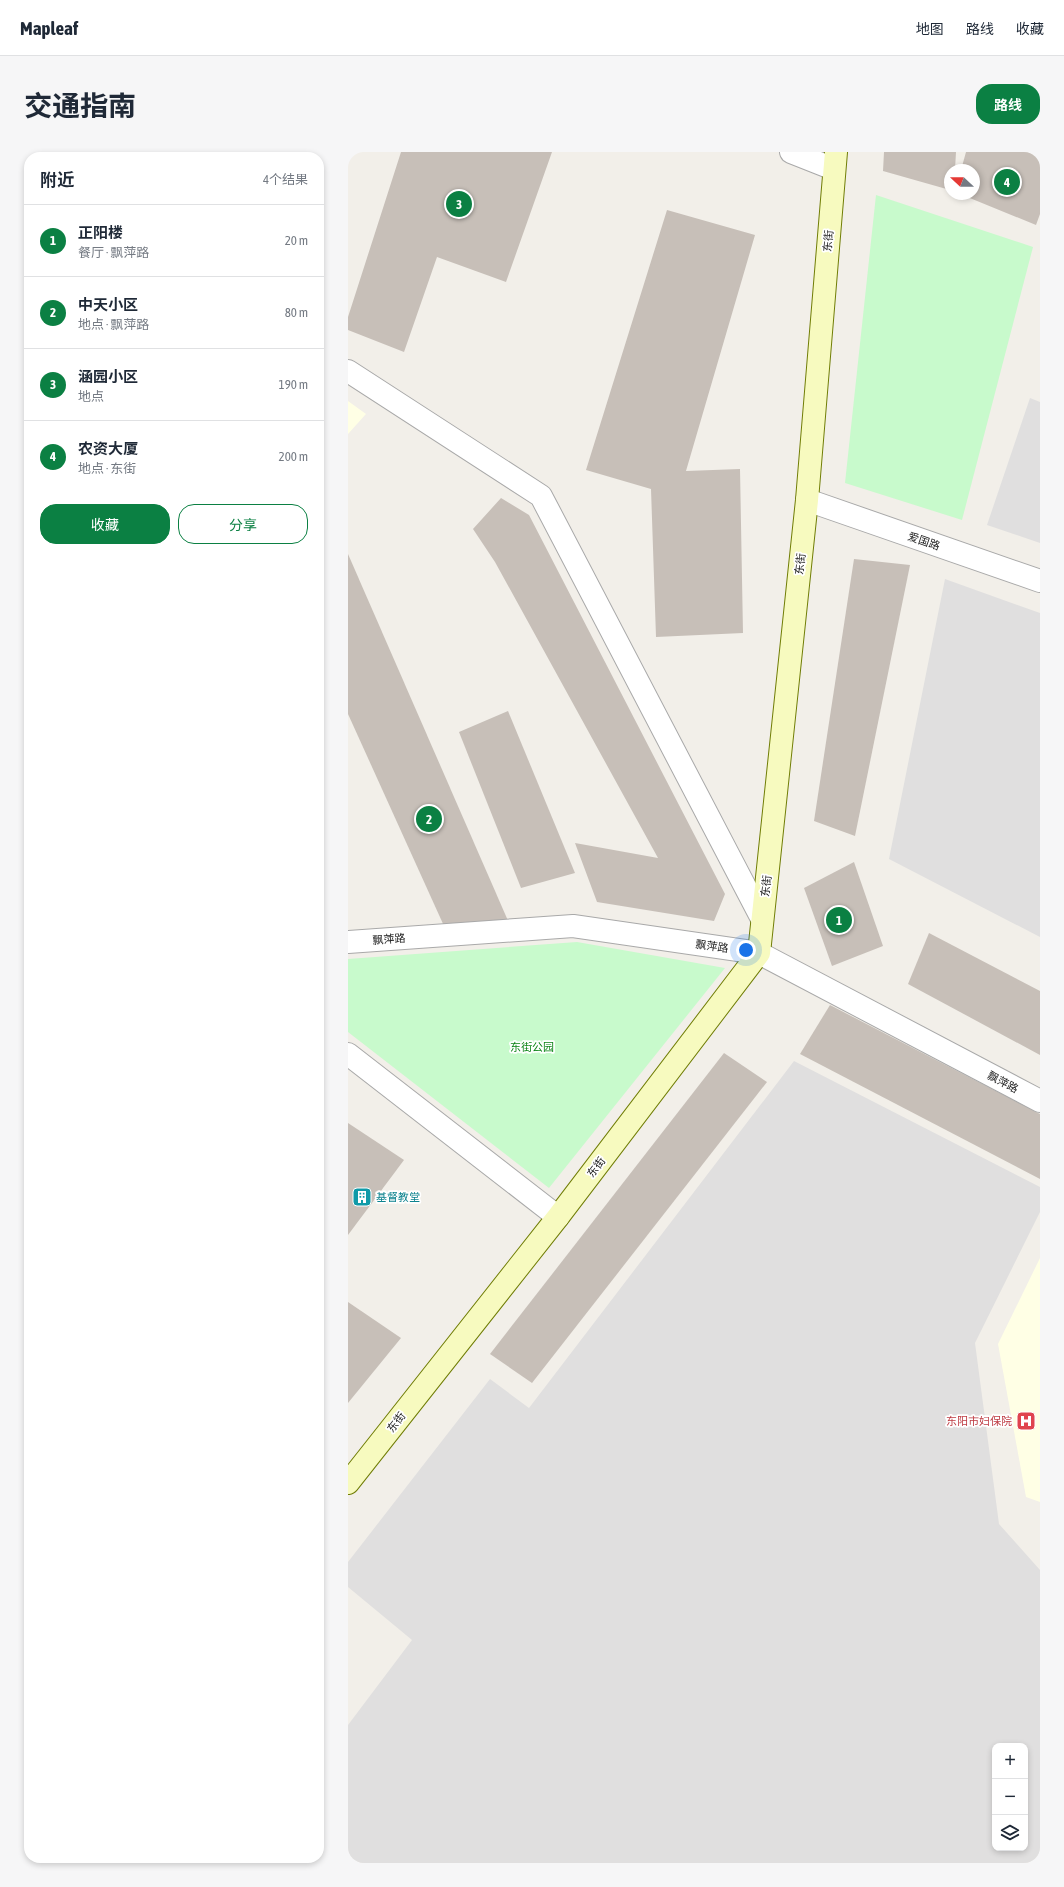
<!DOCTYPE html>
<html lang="zh">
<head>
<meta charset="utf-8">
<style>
	body { margin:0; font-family:"Asap Condensed","Noto Sans SC",sans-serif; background:#f6f6f7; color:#1f2937 }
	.controls { position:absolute; right:12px; bottom:12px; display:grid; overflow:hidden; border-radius:8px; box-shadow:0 2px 6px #0003 }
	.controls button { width:36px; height:36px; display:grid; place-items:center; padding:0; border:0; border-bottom:1px solid #e0e1e3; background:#fff; color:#1f2937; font:20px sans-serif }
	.compass { position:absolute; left:596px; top:12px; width:36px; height:36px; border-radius:50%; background:#fff; box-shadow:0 2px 6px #0003; rotate:292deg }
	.you { position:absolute; left:398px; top:798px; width:14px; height:14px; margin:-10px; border:3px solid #fff; border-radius:50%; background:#1a73e8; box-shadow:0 0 0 6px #1a73e833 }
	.badge { display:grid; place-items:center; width:26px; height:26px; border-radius:50%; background:#0b8043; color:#fff; font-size:13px; font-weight:700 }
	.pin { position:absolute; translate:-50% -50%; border:2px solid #fff; box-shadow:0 1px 4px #0006 }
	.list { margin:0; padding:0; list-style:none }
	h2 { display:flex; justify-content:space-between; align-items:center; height:52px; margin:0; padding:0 16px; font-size:17px }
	h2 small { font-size:13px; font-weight:400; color:#747a83 }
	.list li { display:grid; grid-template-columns:26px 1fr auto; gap:12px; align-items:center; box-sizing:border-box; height:72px; padding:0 16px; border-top:1px solid #e0e1e3 }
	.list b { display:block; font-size:15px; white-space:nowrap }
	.list p { margin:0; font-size:13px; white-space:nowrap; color:#747a83 }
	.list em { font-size:13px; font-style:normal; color:#747a83 }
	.actions { display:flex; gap:8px; padding:12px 16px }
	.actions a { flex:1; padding:9px 0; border:1px solid #0b8043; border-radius:16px; text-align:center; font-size:14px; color:#0b8043 }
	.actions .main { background:#0b8043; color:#fff }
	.icon { flex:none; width:22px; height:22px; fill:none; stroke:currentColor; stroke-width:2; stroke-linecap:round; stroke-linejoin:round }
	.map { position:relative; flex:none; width:692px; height:1711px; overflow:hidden; border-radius:16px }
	header { display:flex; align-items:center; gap:24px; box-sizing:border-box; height:56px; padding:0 20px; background:#fff; border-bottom:1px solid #e0e1e3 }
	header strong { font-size:19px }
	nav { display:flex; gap:22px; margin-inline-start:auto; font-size:14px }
	.intro { display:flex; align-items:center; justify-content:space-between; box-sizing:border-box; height:96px; padding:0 24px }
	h1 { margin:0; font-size:28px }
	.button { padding:10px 18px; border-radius:16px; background:#0b8043; color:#fff; font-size:14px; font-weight:700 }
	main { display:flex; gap:24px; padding:0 24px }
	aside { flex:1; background:#fff; border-radius:16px; box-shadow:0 2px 6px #0003 }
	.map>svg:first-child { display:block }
</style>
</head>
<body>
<header>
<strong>Mapleaf</strong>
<nav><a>地图</a><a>路线</a><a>收藏</a></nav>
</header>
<div class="intro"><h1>交通指南</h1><a class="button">路线</a></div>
<main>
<aside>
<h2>附近<small>4个结果</small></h2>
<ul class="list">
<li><span class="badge">1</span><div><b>正阳楼</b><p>餐厅 · 飘萍路</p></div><em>20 m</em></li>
<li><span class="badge">2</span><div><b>中天小区</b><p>地点 · 飘萍路</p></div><em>80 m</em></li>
<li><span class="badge">3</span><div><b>涵园小区</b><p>地点</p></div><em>190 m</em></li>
<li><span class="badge">4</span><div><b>农资大厦</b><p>地点 · 东街</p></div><em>200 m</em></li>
</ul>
<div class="actions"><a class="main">收藏</a><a>分享</a></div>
</aside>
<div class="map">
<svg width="692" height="1711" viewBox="0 0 692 1711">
	<rect width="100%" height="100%" fill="#f2efe9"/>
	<g fill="#e0dfdf" fill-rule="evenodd">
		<polygon points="682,246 692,250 692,391 639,373"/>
		<polygon points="597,427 692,461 692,785 541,707"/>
		<path d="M446,909L692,1035V1060L627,1191L651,1372L692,1418V1711H0V1573L64,1488L0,1435V1410L142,1227L181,1256ZM647,1594H677V1696H647Z"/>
	</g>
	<g fill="#ffffe5">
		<polygon points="0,249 18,262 0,282"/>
		<polygon points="692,1106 692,1350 678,1345 650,1192"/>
	</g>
	<g fill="#c8facc">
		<polygon points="528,43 685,95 614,368 497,331"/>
		<polygon points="229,790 377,816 201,1036 0,880 0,807"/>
	</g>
	<g fill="#c7bfb8">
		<polygon points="53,0 204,0 158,130 89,105 56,200 0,178 0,165"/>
		<polygon points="536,0 608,0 607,18 602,18 602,38 535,19"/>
		<polygon points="618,0 692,0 692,62 688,73 612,42 626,42 626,18 613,18"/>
		<polygon points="319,58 407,83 338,319 392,317 395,481 308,485 303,337 238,318"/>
		<polygon points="153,346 181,363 377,742 366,769 249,750 227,691 310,706 147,410 125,377"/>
		<polygon points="0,402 161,771 101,785 0,562"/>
		<polygon points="506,407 562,413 507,684 466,669"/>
		<polygon points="160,559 227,721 173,736 111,580"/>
		<polygon points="506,710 535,794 484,814 456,736"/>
		<polygon points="581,781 692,839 692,903 560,832"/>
		<polygon points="482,853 692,962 692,1027 452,902"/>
		<polygon points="376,901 419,930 184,1231 142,1202"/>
		<polygon points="0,971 56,1008 0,1083"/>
		<polygon points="0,1150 53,1186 0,1251"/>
	</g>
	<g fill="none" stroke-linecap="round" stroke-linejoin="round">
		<defs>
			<g id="street">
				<polyline points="443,0 486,17"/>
				<polyline points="0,219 193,344 414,767"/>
				<polyline points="459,348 692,429"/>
				<polyline points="0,790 225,774 411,801 692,949"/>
				<polyline points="0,902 210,1065"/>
			</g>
			<polyline id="secondary" points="0,1331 210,1065 411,801 459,348 488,0"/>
		</defs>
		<use href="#street" stroke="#a9a9a9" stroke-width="24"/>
		<use href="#secondary" stroke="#707d05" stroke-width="24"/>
		<use href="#street" stroke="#fff" stroke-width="22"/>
		<use href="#secondary" stroke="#f7fabf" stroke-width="22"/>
	</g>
	<defs>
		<symbol id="building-square" viewBox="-11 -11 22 22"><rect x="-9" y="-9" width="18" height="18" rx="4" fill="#0f9aa8" stroke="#fff"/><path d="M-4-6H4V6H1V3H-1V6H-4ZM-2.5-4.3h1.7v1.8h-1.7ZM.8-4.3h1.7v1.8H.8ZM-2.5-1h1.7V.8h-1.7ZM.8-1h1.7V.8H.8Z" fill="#fff"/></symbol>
		<symbol id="hospital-square" viewBox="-11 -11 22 22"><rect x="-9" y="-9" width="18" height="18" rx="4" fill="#e0444e" stroke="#fff"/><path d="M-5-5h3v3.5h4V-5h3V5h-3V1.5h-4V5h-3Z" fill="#fff"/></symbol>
	</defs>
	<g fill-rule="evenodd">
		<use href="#building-square" x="3" y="1034" width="22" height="22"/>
		<use href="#hospital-square" x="667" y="1258" width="22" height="22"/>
	</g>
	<g text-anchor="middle" stroke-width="3.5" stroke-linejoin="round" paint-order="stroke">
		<g font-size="11" fill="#222" stroke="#fff">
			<text transform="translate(480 89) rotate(-85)" y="4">东街</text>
			<text transform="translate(576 389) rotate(19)" y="4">爱国路</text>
			<text transform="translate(452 412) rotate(-84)" y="4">东街</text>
			<text transform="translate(418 734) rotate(-84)" y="4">东街</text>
			<text transform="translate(41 787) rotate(-4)" y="4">飘萍路</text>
			<text transform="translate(364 794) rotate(8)" y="4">飘萍路</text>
			<text transform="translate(655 930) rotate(28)" y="4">飘萍路</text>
			<text transform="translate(248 1015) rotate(-53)" y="4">东街</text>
			<text transform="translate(48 1270) rotate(-52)" y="4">东街</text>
		</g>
		<g font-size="11" fill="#0c8416" stroke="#fff">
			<text x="184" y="899">东街公园</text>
		</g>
		<g font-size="11" fill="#0d838f" stroke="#fff" text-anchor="start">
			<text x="28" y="1049">基督教堂</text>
		</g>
		<g font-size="11" fill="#be3a42" stroke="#fff" text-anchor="end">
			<text x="664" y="1273">东阳市妇保院</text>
		</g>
	</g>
</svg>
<div class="controls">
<button>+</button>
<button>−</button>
<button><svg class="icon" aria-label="layers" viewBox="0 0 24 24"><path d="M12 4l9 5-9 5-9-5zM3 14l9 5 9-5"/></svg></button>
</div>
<svg class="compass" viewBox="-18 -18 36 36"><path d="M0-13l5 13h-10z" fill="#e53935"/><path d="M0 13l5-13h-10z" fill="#747a83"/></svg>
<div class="you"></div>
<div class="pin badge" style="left:491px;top:768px">1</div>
<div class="pin badge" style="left:81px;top:667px">2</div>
<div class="pin badge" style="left:111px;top:52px">3</div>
<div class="pin badge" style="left:659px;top:30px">4</div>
</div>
</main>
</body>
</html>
